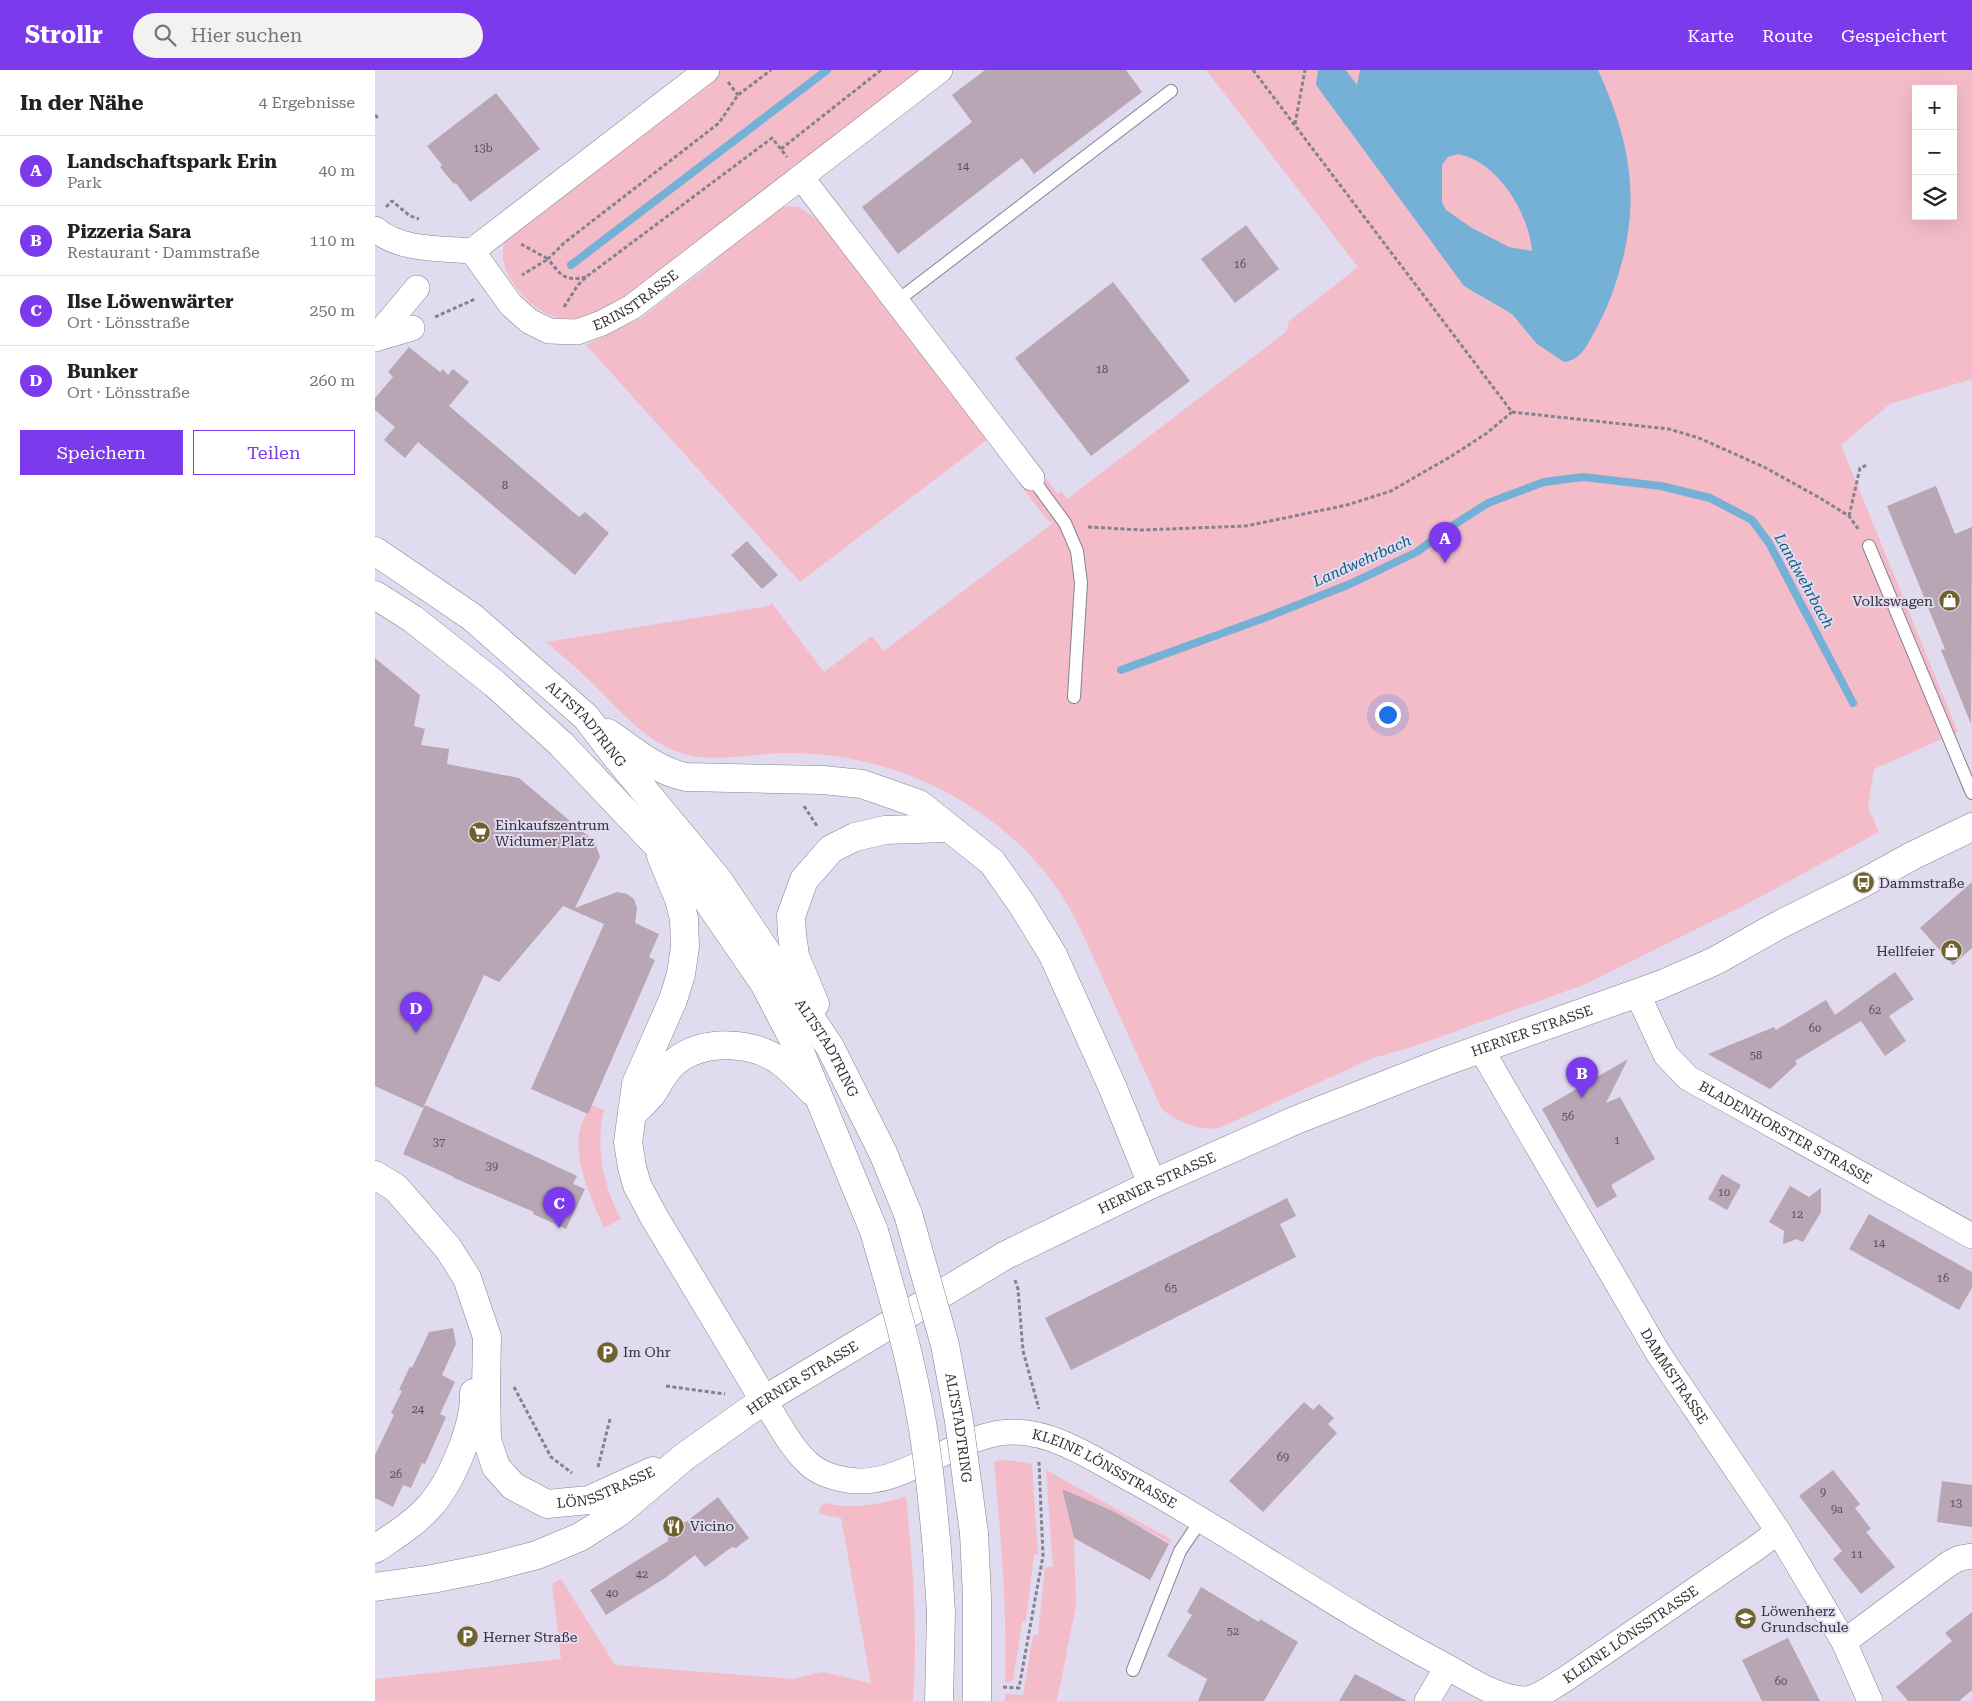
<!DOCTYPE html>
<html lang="de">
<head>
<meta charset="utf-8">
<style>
	body { margin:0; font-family:"Roboto Serif",serif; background:#f2f2f2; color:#222 }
	.controls { position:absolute; right:15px; top:15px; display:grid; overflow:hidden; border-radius:0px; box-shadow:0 5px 20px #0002 }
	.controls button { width:45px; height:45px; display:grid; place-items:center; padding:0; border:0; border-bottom:1px solid #e0e0e0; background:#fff; color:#222; font:25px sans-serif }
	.you { position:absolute; left:1012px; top:644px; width:18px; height:18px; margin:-12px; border:4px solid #fff; border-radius:50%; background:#1a73e8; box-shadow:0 0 0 8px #1a73e833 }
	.badge { display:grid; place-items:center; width:32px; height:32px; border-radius:50%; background:#7c3aed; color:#fff; font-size:16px; font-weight:700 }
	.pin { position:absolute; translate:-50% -41px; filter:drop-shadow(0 1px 2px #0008) }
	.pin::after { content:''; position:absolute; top:26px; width:18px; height:15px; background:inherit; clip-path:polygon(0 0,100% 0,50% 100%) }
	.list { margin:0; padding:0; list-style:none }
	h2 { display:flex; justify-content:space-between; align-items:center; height:65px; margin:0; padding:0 20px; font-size:21px }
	h2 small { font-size:16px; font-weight:400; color:#767676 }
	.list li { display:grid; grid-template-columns:32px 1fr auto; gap:15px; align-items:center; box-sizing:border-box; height:70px; padding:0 20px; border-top:1px solid #e0e0e0 }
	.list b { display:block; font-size:19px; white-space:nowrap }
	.list p { margin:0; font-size:16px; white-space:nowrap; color:#767676 }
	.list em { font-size:16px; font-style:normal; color:#767676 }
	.actions { display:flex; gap:10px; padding:15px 20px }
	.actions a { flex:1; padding:11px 0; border:1px solid #7c3aed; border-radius:0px; text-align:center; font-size:18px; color:#7c3aed }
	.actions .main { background:#7c3aed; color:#fff }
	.icon { flex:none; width:28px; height:28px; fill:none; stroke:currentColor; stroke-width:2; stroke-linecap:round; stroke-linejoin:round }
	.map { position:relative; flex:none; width:1597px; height:1631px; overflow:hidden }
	header { display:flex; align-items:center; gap:30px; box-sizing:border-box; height:70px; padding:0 25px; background:#7c3aed; color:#fff }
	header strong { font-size:24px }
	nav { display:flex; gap:28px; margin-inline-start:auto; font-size:18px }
	.search { width:350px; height:45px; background:#f2f2f2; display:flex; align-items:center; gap:12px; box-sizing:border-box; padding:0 18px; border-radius:28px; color:#767676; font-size:19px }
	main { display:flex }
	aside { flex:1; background:#fff }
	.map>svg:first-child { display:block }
</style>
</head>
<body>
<header>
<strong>Strollr</strong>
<div class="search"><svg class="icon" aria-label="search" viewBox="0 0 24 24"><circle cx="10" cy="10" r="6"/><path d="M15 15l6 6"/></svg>Hier suchen</div>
<nav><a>Karte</a><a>Route</a><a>Gespeichert</a></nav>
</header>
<main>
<aside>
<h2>In der Nähe<small>4 Ergebnisse</small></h2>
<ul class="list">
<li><span class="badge">A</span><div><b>Landschaftspark Erin</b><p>Park</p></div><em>40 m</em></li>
<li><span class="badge">B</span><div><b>Pizzeria Sara</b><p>Restaurant · Dammstraße</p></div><em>110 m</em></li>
<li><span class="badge">C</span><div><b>Ilse Löwenwärter</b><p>Ort · Lönsstraße</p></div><em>250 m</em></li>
<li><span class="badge">D</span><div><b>Bunker</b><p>Ort · Lönsstraße</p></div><em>260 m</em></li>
</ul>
<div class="actions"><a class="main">Speichern</a><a>Teilen</a></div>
</aside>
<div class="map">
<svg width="1597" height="1631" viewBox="0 0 1597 1631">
	<rect width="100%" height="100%" fill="#e1dbef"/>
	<g fill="#f4bcc9" fill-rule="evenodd">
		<path d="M345,0H552L247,234C227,243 207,251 185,248C159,245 124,206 128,180C128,173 132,168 135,162Z"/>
		<path d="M831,0H1597V309L1515,334L1466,375L1583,662L1499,699L1493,737L1504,762L1376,832L1211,914L1037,977L998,988L844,1058C824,1061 801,1052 786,1038C767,995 748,953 729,911C713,876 699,840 676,810C613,728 511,681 408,683C374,684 336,694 303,682C266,668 242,637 215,611C201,597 186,585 171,572L393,536L397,533L449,602L497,566L509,581L678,453L673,451L646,416L665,401L683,424L686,421L692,429L912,261L913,252L983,197ZM1541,19H1578V146H1541Z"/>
		<polygon points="412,136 424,137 445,152 613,369 425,512 211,275 266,248 335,195 379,153 400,139"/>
		<path d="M216,1035L229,1040C220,1077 228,1115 246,1149L229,1158C217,1130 196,1087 206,1056C208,1049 213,1042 216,1035Z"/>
		<path d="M625,1390L639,1391L657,1394L663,1484L659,1485L651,1550L647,1553L638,1611L630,1613C632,1538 626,1465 619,1392Z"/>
		<polygon points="671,1400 797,1470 795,1473 740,1442 687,1420 699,1468 701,1535 682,1631 630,1631 630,1624 648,1625 658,1565 663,1565 670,1498 678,1496"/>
		<path d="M531,1427C538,1495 543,1563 538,1631H0V1609L186,1589L177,1514L186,1509L240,1595L418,1609L447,1602L496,1613L466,1448L444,1444C444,1438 446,1435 451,1433C479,1440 504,1434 531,1427Z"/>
	</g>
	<path fill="#75b0d7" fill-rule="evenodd" d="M943,0H971L982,15L985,0H1223C1254,68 1266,126 1245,199C1239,220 1232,239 1221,259C1213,273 1207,290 1189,292L1162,274L1137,244L1089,216L941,15ZM1083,84C1123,92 1154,143 1157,181L1134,177L1097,158L1071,140L1067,132V95L1073,87Z"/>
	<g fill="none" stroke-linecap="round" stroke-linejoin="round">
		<g stroke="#75b0d7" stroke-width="8">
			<polyline points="196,195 452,0"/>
			<polyline points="746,600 892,547 975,514 1042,482 1074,458 1113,433 1169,412 1208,407 1286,416 1335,428 1377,450 1394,473 1478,633"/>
		</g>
	</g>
	<g fill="#b8a6b5">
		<polygon points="610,0 751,0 767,22 659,104 647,88 523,184 487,137 597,52 577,25"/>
		<polygon points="121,23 165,79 95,132 81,113 79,114 65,97 67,95 52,76"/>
		<polygon points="871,155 904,199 860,233 826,189"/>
		<polygon points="738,212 815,311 716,386 640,288"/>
		<polygon points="34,277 65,302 68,299 73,305 78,299 94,312 74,336 204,447 210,442 234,463 200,505 43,372 30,388 9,370 20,357 0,340 0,328 18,307 13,302"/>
		<polygon points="1561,416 1580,464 1597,457 1596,654 1566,580 1570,579 1512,436"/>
		<polygon points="372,471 403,505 387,519 356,485"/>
		<polygon points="0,588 45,625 39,656 50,659 46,675 74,679 72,694 144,708 220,772 225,787 200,838 242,822 252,824 259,829 262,838 260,853 284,864 274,887 280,890 213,1044 156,1019 229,854 188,836 124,912 109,905 48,1038 0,1016"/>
		<polygon points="1597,812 1597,878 1578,895 1545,858"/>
		<polygon points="1520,902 1539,929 1514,946 1531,971 1510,986 1486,951 1420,991 1422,994 1395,1019 1333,984 1399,957 1401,960 1451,930 1460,945"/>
		<polygon points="1253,989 1231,1033 1245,1027 1280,1089 1236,1115 1242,1126 1222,1138 1167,1039"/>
		<polygon points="50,1035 202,1106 198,1114 210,1119 191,1159 158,1144 159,1142 79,1108 79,1107 28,1084"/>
		<polygon points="1347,1104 1366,1115 1352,1140 1333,1129"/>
		<polygon points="1415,1116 1434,1127 1446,1118 1446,1142 1428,1172 1422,1169 1408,1174 1409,1161 1394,1152"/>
		<polygon points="912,1128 921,1146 905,1154 921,1187 696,1300 670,1248"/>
		<polygon points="1494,1144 1597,1202 1597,1218 1584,1240 1474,1179"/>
		<polygon points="78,1258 81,1274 67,1305 80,1312 65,1344 71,1347 50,1394 47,1393 36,1418 28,1415 18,1437 0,1428 0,1385 19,1345 16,1343 27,1321 24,1320 35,1296 37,1298 54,1262"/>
		<polygon points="929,1332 938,1340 944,1334 959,1348 953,1354 962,1363 888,1442 854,1411"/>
		<polygon points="1458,1400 1485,1434 1480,1438 1496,1459 1491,1462 1520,1497 1486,1524 1458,1489 1467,1481 1424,1426"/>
		<polygon points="1567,1411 1597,1415 1597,1457 1562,1452"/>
		<polygon points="687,1419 740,1442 794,1474 775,1510 699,1468"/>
		<polygon points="343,1427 374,1468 361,1478 357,1477 330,1497 320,1485 290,1508 231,1545 215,1520 293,1471 294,1451 311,1452"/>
		<polygon points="826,1517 884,1552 885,1549 923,1572 889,1631 823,1631 832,1609 792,1586 817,1545 812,1542"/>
		<polygon points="1597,1542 1597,1620 1584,1631 1533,1631 1521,1617 1577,1571 1570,1563"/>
		<polygon points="1413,1568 1445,1631 1387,1631 1367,1590"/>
		<polygon points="980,1604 1032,1631 964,1631"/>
	</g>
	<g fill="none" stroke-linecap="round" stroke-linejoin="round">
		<defs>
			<g id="lane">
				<polyline points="522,231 796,21"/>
				<polyline points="657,408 690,453 702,481 706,513 699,627"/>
				<polyline points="1494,476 1597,723"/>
				<polyline points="758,1600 805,1481 826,1450"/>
			</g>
			<g id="street">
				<polyline points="426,107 657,408"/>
				<path d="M0,159C25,181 66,178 97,181L332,0"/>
				<path id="s1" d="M97,181L136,235L154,251L174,261L202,262L227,253L257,237L565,0"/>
				<polyline points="0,268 42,218"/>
				<polyline points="0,269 37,258"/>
				<path id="s2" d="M1262,923L1291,985L1313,1008L1597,1166"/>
				<path id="s3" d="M1106,979L1283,1283L1403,1461L1440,1523L1469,1572L1495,1631"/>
				<path id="s4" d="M389,1330C402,1350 415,1377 434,1394C444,1403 454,1406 467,1409C507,1418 540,1395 576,1380C595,1371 616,1362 638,1362C682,1362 723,1392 761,1412C864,1469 959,1537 1063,1592C1090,1606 1116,1626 1147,1629C1161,1630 1178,1616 1189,1610L1384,1476L1403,1461"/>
				<polyline points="1469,1572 1575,1493 1585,1488 1597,1486"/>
				<polyline points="1052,1631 1072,1597"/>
			</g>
			<g id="secondary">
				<path id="s5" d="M0,481L97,547L211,647L240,685L344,811L455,977L508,1083L533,1144"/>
				<polyline points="0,525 38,549 120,614 186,674 283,776 313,806 334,833 389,913 426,984 499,1161"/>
				<path d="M233,663C258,680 281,701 311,707L448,710L487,714L544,734L617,792L648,836L678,885L737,1016L777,1114"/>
				<polyline points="286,786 304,829 309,849 310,877 306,904 298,930 261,1014 253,1072 257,1097 262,1115 279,1147 389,1330"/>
				<polyline points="440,934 420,886 417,864 416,846 429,810 456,779 480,767 510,760 572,758"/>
				<path d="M257,1044C263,1038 270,1032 276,1025C284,1014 289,1000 301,991C329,969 378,971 406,992C417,1000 427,1011 437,1021"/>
				<path id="s6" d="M0,1105L21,1118L73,1178L92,1208L112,1267L111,1318L112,1370L121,1397L138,1416L172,1434L214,1430L278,1401"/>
				<polyline points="599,1463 602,1528 602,1631"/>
				<path d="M0,1479C19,1466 39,1454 55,1436C77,1411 100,1356 99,1323"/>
				<polyline points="562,1480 566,1543 564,1631"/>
				<path id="s7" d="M0,1517L57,1509L112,1498L162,1485L205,1467L243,1443L309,1387L389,1330L631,1185L777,1114L921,1050L1066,993L1285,915L1340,891L1402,856L1488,813L1537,786L1597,757"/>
			</g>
		</defs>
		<use href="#lane" stroke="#878193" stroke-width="14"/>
		<use href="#street" stroke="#878193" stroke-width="26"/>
		<use href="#secondary" stroke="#878193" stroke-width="29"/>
		<g stroke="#86818f" stroke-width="3" stroke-dasharray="4 2.5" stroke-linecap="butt">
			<polyline points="878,0 1137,342 1294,359 1324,368 1389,397 1445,428 1474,446 1484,460"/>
			<polyline points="353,12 363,25"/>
			<polyline points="0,45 2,47 0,48"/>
			<polyline points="920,54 930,0"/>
			<polyline points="406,79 506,0"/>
			<polyline points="11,137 17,131 35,146 44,149"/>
			<polyline points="146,174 173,189 147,205"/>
			<path d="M211,207C189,212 186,205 173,189L189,173L344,53L363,25L396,0"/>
			<polyline points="189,237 203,215 211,207 397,68 412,87"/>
			<polyline points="60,247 100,229"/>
			<polyline points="1474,446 1485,398 1492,395"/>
			<polyline points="713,457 767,460 871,456 972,435 1016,421 1075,387 1112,363 1137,342"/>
			<polyline points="429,736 442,756"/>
			<polyline points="640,1210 643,1219 648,1281 664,1339"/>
			<polyline points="291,1316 350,1324"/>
			<polyline points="139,1317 176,1387 197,1403"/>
			<polyline points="223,1397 235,1349"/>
			<polyline points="628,1617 644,1618 668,1486 664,1392"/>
		</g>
		<use href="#lane" stroke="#fff" stroke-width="12"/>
		<use href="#street" stroke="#fff" stroke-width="25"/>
		<use href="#secondary" stroke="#fff" stroke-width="28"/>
		<defs>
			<g id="secondary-bridge">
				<path id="s8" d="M533,1144L570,1275L584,1351L599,1463"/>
				<path d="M499,1161C517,1223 535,1284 546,1347C554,1391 558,1435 562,1480"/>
			</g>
		</defs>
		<use href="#secondary-bridge" stroke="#878193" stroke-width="29" stroke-linecap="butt"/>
		<use href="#secondary-bridge" stroke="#fff" stroke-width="28"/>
	</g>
	<defs>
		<symbol id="shop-disc" viewBox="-11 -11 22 22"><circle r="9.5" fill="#6e622f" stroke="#e1dbef"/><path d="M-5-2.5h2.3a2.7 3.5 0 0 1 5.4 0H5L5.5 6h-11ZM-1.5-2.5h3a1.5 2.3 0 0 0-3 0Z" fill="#fff"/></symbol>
		<symbol id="supermarket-disc" viewBox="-11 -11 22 22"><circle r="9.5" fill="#6e622f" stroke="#e1dbef"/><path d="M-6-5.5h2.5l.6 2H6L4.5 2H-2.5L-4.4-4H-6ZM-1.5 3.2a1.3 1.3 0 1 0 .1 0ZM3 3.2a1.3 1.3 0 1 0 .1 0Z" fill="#fff"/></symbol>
		<symbol id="bus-disc" viewBox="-11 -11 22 22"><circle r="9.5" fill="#6e622f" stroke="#e1dbef"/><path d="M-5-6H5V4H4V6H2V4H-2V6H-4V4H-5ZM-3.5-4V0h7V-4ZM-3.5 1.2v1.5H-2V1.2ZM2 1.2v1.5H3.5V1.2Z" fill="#fff"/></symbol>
		<symbol id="parking-disc" viewBox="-11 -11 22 22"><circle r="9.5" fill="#6e622f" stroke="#e1dbef"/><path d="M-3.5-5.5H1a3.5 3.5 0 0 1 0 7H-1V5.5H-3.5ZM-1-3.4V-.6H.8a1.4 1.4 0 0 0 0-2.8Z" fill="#fff"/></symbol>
		<symbol id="restaurant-disc" viewBox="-11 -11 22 22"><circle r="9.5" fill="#6e622f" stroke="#e1dbef"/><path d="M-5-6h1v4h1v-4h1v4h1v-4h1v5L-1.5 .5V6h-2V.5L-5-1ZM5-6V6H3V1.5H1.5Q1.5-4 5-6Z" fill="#fff"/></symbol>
		<symbol id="school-disc" viewBox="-11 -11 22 22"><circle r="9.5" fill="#6e622f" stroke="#e1dbef"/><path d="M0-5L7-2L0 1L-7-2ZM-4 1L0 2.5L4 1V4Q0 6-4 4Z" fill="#fff"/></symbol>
	</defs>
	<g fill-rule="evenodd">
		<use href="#shop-disc" x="1562" y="518" width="25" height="25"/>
		<use href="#supermarket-disc" x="92" y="750" width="25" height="25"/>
		<use href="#bus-disc" x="1476" y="800" width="25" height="25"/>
		<use href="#shop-disc" x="1564" y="868" width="25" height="25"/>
		<use href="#parking-disc" x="220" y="1270" width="25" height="25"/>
		<use href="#restaurant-disc" x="286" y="1444" width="25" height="25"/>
		<use href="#school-disc" x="1358" y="1536" width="25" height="25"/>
		<use href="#parking-disc" x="80" y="1554" width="25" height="25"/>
	</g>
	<g text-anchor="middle" stroke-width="4" stroke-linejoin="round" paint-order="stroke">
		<g font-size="11" fill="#554e58">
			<text x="108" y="82">13b</text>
			<text x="588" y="100">14</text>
			<text x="865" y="198">16</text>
			<text x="727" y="303">18</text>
			<text x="130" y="419">8</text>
			<text x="1500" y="944">62</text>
			<text x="1440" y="962">60</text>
			<text x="1381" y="989">58</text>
			<text x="1193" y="1050">56</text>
			<text x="1242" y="1074">1</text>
			<text x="64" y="1076">37</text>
			<text x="117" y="1100">39</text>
			<text x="1349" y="1126">10</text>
			<text x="1422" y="1148">12</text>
			<text x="1504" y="1177">14</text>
			<text x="1568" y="1212">16</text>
			<text x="796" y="1222">65</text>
			<text x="43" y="1343">24</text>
			<text x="908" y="1391">69</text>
			<text x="21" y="1408">26</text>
			<text x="1448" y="1426">9</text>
			<text x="1581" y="1437">13</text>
			<text x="1462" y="1443">9a</text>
			<text x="1482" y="1488">11</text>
			<text x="267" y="1508">42</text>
			<text x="237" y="1527">40</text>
			<text x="858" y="1565">52</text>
			<text x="1406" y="1615">60</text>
		</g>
		<g font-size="14" fill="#343139" stroke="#e1dbef">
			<text dy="5" stroke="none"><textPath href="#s1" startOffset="208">ERINSTRASSE</textPath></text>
			<text dy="5" stroke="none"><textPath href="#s5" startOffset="274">ALTSTADTRING</textPath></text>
			<text dy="5" stroke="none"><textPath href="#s7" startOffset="1296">HERNER STRASSE</textPath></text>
			<text dy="5" stroke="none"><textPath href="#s5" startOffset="679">ALTSTADTRING</textPath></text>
			<text dy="5" stroke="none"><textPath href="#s2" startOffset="212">BLADENHORSTER STRASSE</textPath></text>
			<text dy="5" stroke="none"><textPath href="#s7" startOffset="891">HERNER STRASSE</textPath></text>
			<text dy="5" stroke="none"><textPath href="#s3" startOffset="380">DAMMSTRASSE</textPath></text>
			<text dy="5" stroke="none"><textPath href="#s7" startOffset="486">HERNER STRASSE</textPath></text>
			<text dy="5" stroke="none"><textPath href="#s8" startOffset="220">ALTSTADTRING</textPath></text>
			<text dy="5" stroke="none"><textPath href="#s4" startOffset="395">KLEINE LÖNSSTRASSE</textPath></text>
			<text dy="5" stroke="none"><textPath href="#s6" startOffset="459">LÖNSSTRASSE</textPath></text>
			<text dy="5" stroke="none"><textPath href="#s4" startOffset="1001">KLEINE LÖNSSTRASSE</textPath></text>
		</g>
		<g font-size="14" fill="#343139" stroke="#e1dbef" text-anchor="start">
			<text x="1558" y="536" text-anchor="end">Volkswagen</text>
			<text x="120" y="760">Einkaufszentrum<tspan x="120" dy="16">Widumer Platz</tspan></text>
			<text x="1504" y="818">Dammstraße</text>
			<text x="1560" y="886" text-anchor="end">Hellfeier</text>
			<text x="248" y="1287">Im Ohr</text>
			<text x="315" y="1461">Vicino</text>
			<text x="1386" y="1546">Löwenherz<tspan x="1386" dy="16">Grundschule</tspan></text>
			<text x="108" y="1572">Herner Straße</text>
		</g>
		<g font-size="15" font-style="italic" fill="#135a81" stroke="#e1dbef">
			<text transform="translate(987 491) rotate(-24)" y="5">Landwehrbach</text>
			<text transform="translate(1429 511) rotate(61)" y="5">Landwehrbach</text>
		</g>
	</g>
</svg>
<div class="controls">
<button>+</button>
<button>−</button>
<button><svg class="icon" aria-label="layers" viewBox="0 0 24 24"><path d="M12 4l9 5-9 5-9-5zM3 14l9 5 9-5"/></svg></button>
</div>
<div class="you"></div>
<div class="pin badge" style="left:1070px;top:493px">A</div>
<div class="pin badge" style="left:1207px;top:1028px">B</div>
<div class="pin badge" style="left:184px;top:1158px">C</div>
<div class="pin badge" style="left:41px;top:963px">D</div>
</div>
</main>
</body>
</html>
